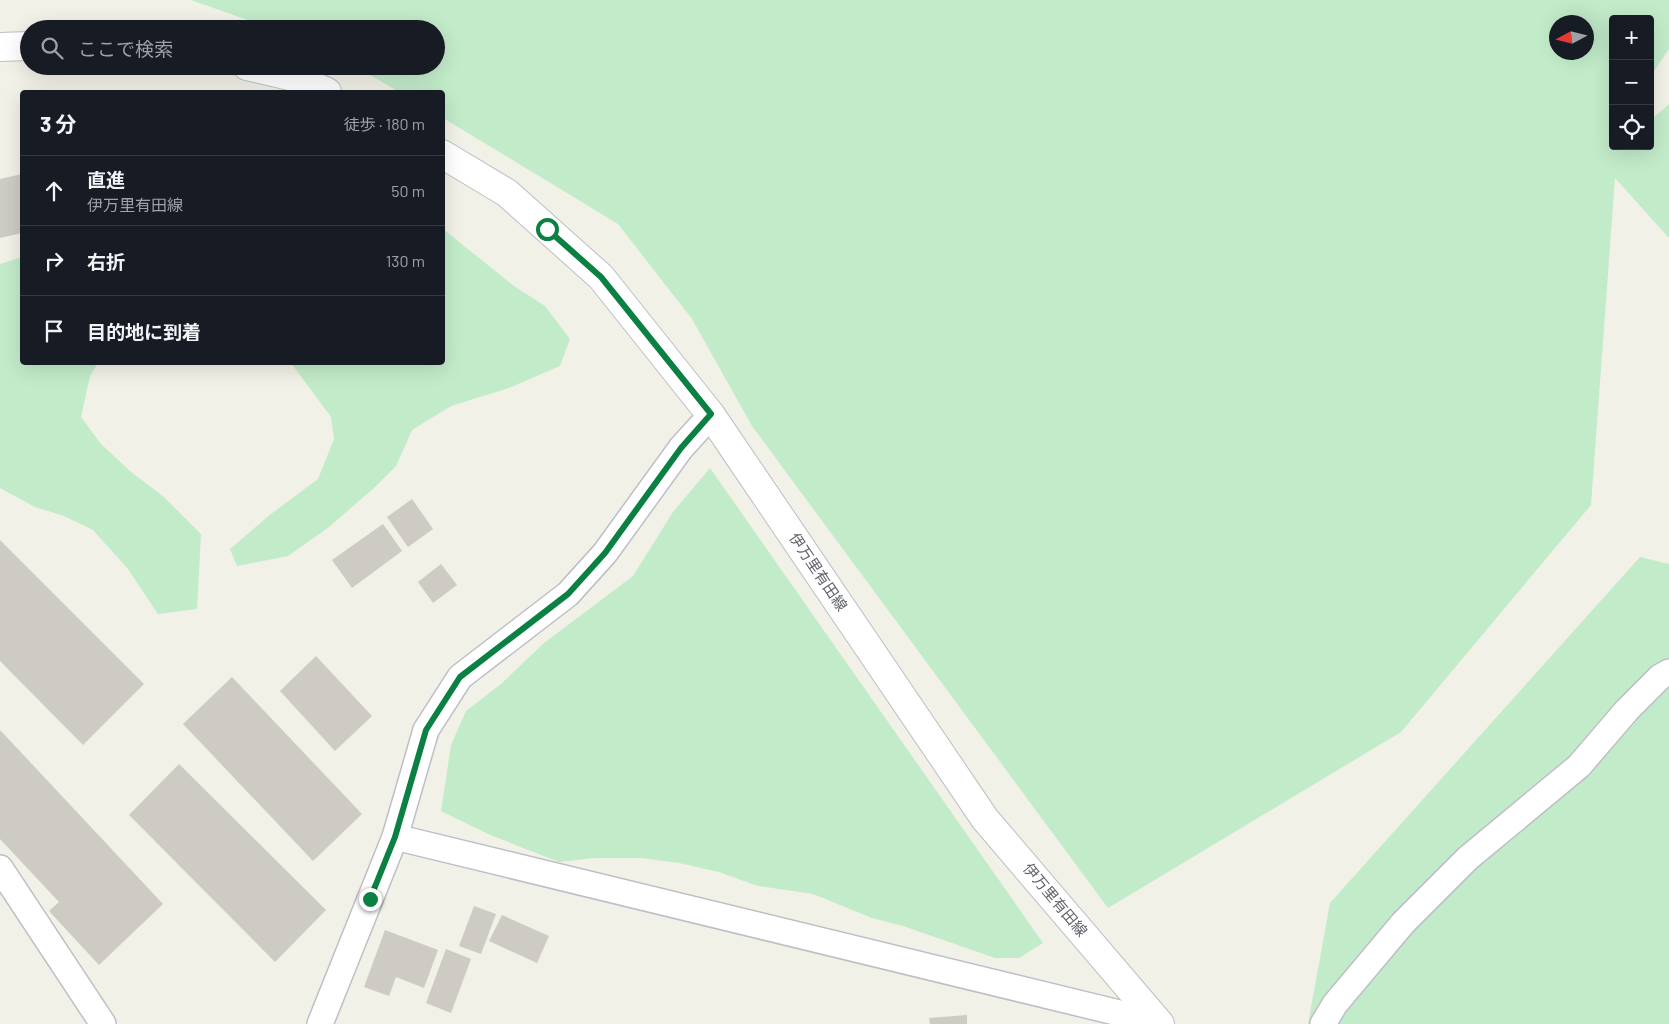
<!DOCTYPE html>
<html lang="ja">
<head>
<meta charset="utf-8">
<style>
	body { margin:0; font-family:Barlow,"Noto Sans JP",sans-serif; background:#242831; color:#f1f3f6 }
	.controls { position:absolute; right:15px; top:15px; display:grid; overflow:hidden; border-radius:5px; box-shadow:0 5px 20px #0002 }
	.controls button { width:45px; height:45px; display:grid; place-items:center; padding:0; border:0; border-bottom:1px solid #363941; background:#171b24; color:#f1f3f6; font:25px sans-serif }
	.compass { position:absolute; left:1549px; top:15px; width:45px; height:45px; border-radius:50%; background:#171b24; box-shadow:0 5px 20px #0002; rotate:263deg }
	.stop { position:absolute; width:15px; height:15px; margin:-11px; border:4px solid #0b8043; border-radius:50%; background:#fff }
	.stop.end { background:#0b8043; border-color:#fff; box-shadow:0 1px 5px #0008 }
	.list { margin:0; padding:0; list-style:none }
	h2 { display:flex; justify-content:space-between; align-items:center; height:65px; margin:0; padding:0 20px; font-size:21px }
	h2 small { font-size:16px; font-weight:400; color:#9ea1a6 }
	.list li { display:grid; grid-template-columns:32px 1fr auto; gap:15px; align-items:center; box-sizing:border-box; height:70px; padding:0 20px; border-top:1px solid #363941 }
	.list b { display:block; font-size:19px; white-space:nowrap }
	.list p { margin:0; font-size:16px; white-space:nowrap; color:#9ea1a6 }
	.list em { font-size:16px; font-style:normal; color:#9ea1a6 }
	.icon { flex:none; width:28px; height:28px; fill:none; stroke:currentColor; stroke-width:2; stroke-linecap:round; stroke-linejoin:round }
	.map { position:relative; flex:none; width:1669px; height:1024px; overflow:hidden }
	.search { position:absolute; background:#171b24; box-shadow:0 5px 20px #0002; left:20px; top:20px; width:425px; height:55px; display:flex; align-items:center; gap:12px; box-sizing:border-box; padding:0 18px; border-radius:28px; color:#9ea1a6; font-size:19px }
	.panel { position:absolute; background:#171b24; box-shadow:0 5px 20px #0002; left:20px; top:90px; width:425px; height:275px; border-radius:5px }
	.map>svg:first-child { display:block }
</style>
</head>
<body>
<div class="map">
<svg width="1669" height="1024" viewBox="0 0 1669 1024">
	<rect width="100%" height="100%" fill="#f1f1e7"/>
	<g fill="#c2ebc9" fill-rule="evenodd">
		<path d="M191,0H1669V49L1650,77V19H1613V146H1617L1618,150L1622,146H1650V121L1669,104V238L1615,178L1591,505L1401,732L1108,908L752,426L692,319L618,224L443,118L442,92H399L355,66H436V29H273ZM1586,22V52H1556V22Z"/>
		<polygon points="443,229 514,286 545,306 570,339 560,366 509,388 451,406 412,430 396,466 374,488 329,527 288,556 237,566 230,549 271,514 318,479 334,439 331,417 291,363 442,362"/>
		<polygon points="22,257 22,362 98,363 90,376 81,417 101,444 131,472 164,497 201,534 197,609 158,614 128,569 93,530 64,516 35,507 0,488 0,264"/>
		<polygon points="710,468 1043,943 1019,958 995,958 903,926 872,918 813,894 758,886 719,872 679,863 641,858 595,858 559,862 488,834 441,811 451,745 466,711 501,684 544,643 633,576 673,512"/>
		<polygon points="1640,557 1669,564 1669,1024 1308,1024 1330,903"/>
	</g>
	<g fill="#cdcbc4">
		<polygon points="22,174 22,233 0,238 0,179"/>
		<polygon points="412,499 433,529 408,547 387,517"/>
		<polygon points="383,524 402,551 352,588 332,560"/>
		<polygon points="0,540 144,684 83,745 0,661"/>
		<polygon points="441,564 457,585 433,603 418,582"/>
		<polygon points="316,656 372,716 335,751 280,691"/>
		<polygon points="232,677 362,814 313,861 183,724"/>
		<polygon points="0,730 163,904 99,965 49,911 59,902 0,839"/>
		<polygon points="179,764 326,910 275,962 129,815"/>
		<polygon points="474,906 496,914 481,954 459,946"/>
		<polygon points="502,915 549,936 537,963 489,941"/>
		<polygon points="385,930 438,950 424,988 396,977 389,996 364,987"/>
		<polygon points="446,949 471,959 451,1013 426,1003"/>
		<polygon points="967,1015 967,1024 930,1024 929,1018"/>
	</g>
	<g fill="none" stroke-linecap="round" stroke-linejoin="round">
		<defs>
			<g id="street">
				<polyline points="395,837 1160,1023"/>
				<polyline points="0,868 103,1024"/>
				<polyline points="320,1024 395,837 426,730 460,677 568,594 605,553 681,448 711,415"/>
				<polyline points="1323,1024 1335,1004 1403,923 1468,858 1579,766 1627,710 1660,677 1669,672"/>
			</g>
			<g id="secondary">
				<polyline points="0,47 29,46"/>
				<polyline points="247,66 294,77 327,92"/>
				<polyline points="442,154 507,193 601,277 711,415 985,819 1160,1024"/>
			</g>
		</defs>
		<use href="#street" stroke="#bebfc6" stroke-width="28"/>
		<use href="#secondary" stroke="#bcbec5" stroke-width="30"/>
		<use href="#street" stroke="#fff" stroke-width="25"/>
		<use href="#secondary" stroke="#fff" stroke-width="28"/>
	</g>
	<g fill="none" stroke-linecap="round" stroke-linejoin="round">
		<polyline stroke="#0b8043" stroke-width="6" points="370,899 395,837 426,730 460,677 568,594 605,553 681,448 711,414 601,277 547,229"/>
	</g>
	<g text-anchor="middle" stroke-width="4" stroke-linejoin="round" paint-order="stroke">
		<g font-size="15" fill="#5e6168" stroke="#fff">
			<text transform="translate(818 572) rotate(56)" y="5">伊万里有田線</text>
			<text transform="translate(1055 900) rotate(50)" y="5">伊万里有田線</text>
		</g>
	</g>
</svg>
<div class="controls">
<button>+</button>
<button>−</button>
<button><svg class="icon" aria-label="locate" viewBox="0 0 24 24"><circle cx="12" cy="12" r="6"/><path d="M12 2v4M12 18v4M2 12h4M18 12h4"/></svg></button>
</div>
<svg class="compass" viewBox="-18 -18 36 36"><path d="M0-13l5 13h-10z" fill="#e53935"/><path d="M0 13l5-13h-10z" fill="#9ea1a6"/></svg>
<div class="stop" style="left:547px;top:229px"></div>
<div class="stop end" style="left:370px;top:899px"></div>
<div class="search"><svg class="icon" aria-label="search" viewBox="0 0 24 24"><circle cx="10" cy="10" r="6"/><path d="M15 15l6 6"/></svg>ここで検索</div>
<section class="panel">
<h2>3 分<small>徒歩 · 180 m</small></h2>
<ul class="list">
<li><svg class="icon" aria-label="ahead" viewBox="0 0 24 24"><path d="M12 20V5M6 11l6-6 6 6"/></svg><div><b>直進</b><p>伊万里有田線</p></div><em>50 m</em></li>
<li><svg class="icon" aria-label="right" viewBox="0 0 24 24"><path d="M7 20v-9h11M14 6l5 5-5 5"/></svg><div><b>右折</b></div><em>130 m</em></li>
<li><svg class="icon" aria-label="arrive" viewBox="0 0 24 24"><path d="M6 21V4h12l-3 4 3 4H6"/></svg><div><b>目的地に到着</b></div></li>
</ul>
</section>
</div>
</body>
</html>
